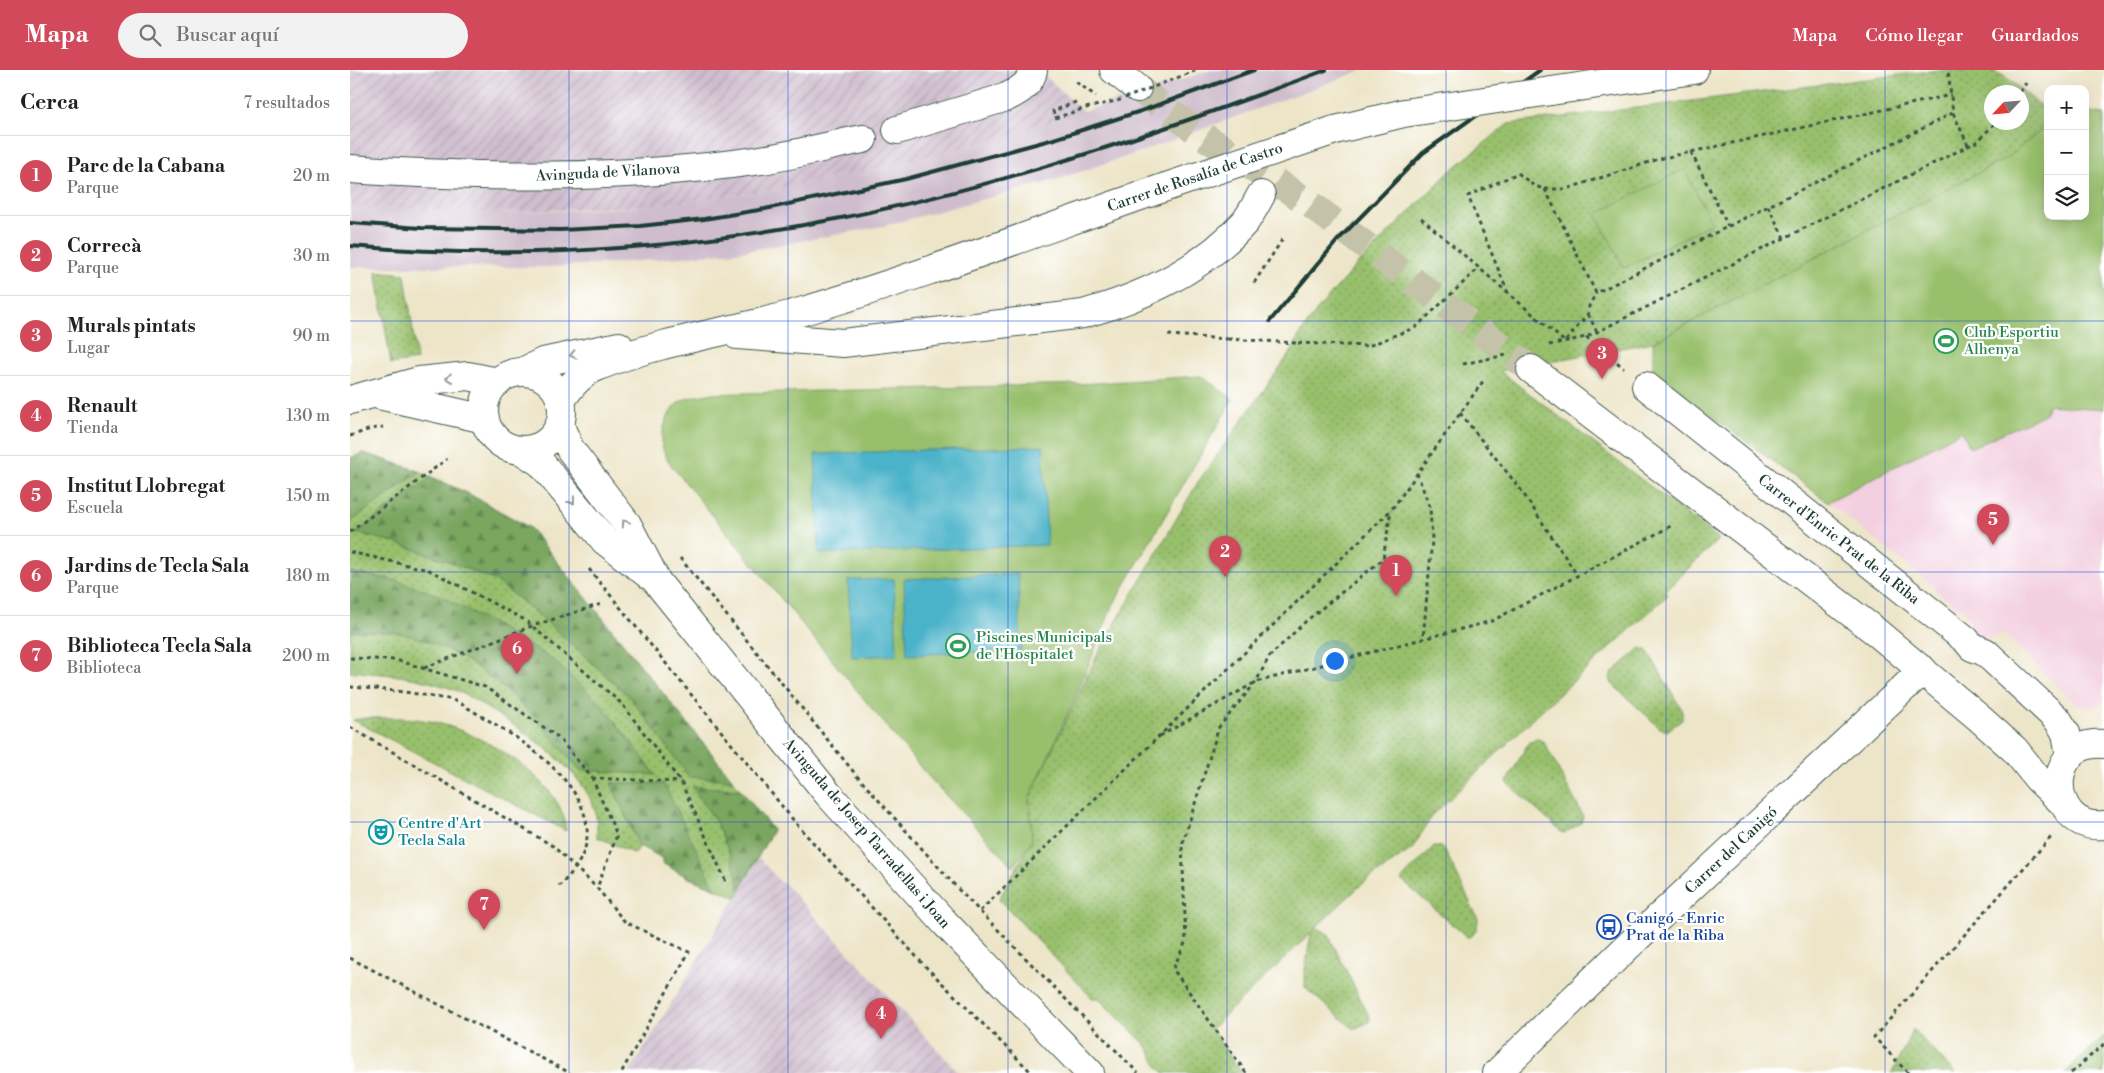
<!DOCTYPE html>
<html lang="es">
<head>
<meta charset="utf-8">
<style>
	body { margin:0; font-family:"Libre Bodoni",serif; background:#f2f2f2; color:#202124 }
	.controls { position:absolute; right:15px; top:15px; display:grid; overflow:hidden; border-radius:10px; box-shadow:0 5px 20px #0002 }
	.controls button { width:45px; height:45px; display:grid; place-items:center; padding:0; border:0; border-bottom:1px solid #e0e0e0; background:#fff; color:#202124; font:25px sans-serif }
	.compass { position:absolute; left:1634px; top:15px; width:45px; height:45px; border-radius:50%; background:#fff; box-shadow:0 5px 20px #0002; rotate:244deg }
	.you { position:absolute; left:984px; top:590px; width:18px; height:18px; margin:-12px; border:4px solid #fff; border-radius:50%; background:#1a73e8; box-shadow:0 0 0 8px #1a73e833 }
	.badge { display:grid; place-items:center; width:32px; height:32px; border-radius:50%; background:#d1495b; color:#fff; font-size:16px; font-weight:700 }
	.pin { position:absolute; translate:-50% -41px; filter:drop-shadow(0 1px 2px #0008) }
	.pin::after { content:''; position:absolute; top:26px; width:18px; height:15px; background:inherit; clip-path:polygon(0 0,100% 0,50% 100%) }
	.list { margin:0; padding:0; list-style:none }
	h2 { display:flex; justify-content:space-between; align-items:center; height:65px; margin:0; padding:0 20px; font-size:21px }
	h2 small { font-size:16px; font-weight:400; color:#757577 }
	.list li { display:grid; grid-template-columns:32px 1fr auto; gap:15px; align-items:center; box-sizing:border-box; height:80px; padding:0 20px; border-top:1px solid #e0e0e0 }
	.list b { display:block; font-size:19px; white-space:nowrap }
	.list p { margin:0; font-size:16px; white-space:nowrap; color:#757577 }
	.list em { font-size:16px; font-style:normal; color:#757577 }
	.icon { flex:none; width:28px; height:28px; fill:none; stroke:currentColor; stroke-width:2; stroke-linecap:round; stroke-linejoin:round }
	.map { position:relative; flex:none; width:1754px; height:1003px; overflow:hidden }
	header { display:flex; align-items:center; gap:30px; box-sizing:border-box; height:70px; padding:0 25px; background:#d1495b; color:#fff }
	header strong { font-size:24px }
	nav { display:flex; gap:28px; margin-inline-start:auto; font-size:18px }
	.search { width:350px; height:45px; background:#f2f2f2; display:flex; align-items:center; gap:12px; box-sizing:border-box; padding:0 18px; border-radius:28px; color:#757577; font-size:19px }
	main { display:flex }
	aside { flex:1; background:#fff }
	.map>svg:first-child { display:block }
</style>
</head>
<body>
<header>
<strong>Mapa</strong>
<div class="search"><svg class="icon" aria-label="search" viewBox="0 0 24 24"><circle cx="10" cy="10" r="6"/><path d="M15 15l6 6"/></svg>Buscar aquí</div>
<nav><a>Mapa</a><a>Cómo llegar</a><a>Guardados</a></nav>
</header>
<main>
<aside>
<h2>Cerca<small>7 resultados</small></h2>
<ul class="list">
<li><span class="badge">1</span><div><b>Parc de la Cabana</b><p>Parque</p></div><em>20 m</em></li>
<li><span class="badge">2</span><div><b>Correcà</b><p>Parque</p></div><em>30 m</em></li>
<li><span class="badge">3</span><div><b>Murals pintats</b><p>Lugar</p></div><em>90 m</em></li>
<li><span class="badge">4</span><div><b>Renault</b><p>Tienda</p></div><em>130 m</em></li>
<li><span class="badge">5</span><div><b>Institut Llobregat</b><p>Escuela</p></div><em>150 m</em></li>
<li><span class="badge">6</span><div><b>Jardins de Tecla Sala</b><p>Parque</p></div><em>180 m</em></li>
<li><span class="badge">7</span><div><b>Biblioteca Tecla Sala</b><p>Biblioteca</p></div><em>200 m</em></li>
</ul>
</aside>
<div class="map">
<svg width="1754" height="1003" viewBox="0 0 1754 1003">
	<defs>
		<pattern id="industrial-furrows" width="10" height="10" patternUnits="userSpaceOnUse" patternTransform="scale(1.25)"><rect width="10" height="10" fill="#cfbdce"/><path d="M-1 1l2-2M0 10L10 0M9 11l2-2" fill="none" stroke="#b1a3b2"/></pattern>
		<pattern id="green-dots" width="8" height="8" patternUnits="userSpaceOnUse" patternTransform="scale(1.25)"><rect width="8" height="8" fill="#98c06c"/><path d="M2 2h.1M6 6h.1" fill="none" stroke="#7b9d5a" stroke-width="1.8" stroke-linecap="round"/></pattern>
		<pattern id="forest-firs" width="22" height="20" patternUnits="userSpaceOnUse" patternTransform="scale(1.25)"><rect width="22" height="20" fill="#7aa660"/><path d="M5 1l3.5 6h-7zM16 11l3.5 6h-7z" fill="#638850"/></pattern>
	</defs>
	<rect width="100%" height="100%" fill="#fff"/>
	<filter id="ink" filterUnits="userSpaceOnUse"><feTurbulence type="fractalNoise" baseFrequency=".02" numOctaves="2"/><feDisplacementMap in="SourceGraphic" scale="10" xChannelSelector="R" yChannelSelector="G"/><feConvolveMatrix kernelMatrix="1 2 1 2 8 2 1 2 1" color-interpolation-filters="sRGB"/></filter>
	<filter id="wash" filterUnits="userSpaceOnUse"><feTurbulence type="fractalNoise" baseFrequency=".0096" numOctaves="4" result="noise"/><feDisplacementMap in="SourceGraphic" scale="20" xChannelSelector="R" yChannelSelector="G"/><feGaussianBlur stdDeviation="1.12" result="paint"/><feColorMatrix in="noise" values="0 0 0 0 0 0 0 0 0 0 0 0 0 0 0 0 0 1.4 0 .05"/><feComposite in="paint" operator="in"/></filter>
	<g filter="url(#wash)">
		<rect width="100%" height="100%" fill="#ede5c8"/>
		<polygon fill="#f3cfdf" points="1697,335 1754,339 1754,632 1740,639 1726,635 1654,563 1629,573 1613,537 1609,539 1583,519 1585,517 1478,432 1613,361 1621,378"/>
		<g fill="url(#industrial-furrows)">
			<polygon points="0,0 689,0 735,43 649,69 531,98 421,120 310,135 145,143 26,139 0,136"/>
			<polygon points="409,788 431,813 433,812 609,1003 279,1003"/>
		</g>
		<polygon fill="#cfbdce" points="861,0 1013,0 793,81 702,111 533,156 462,169 395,181 268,193 199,197 0,197 0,136 145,143 231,140 310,135 421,120 531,98 649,69"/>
		<g fill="url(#green-dots)" stroke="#5c7e50" fill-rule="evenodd">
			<path d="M1588,0H1641L1656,7L1698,42V54L1659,87L1303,272L1150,301L1369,469L1315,521L1318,525L1192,640L1082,746L1062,779L1012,814L964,859H970L978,864L1020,948L1019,952L1004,959L955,918V899L961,863L861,959L892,1003H814L808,997L796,975L748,928H742L649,829L682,770L679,729L748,583L848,412L943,279L949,266L967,240L1010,191L1099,102L1158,54ZM1642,22H1672V52H1642Z"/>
			<polygon points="26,201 55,204 67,290 41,294"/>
			<path d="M14,383L67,400L119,424L180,458L423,760L386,827L339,808L312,793L314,789L290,776L285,784L247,767C247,758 247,749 245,741C234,701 178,664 145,643C131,635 117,624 102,619C68,607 35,603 0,602V388Z"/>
			<polygon points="1290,578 1297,580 1300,585 1332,640 1332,650 1317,661 1310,658 1260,612 1261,604"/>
			<path d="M17,648C37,648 58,647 79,651C124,659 215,708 216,761L3,650Z"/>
			<polygon points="1186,668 1194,672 1233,746 1231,753 1215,763 1211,762 1158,714 1157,711 1179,672"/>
			<path d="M1084,776L1090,777L1095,780L1128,849C1128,856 1125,868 1117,867L1051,810Z"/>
			<polygon points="1563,959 1605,1003 1542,1003"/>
			<polygon points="1754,966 1754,1003 1715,1003"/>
		</g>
		<g fill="url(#forest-firs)" stroke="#4c724a">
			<polygon points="14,383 70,402 0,452 0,388"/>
			<polygon points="81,407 119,424 180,458 383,710 339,707 281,628 190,546 146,511 100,492 43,472 6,463"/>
			<path d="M0,502L44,510L89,525L147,556L202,589L254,637L306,705L230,700C183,645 134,586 61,566C42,560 20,562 0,561Z"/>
			<polygon points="261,713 314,714 365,818 339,808 312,793 314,789 289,776"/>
			<polygon points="342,716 391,720 423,760 390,819 381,787 366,752"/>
		</g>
		<g fill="#98c06c" stroke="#5c7e50">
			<polygon points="1735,41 1754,44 1754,339 1697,335 1695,344 1620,378 1612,361 1478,432 1303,303 1303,272 1659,87 1698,54 1698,146 1735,146"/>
			<polygon points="1334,99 1362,153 1274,198 1246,144"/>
			<path d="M851,306L883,329L762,537L731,614L679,729L682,770L663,797L575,703L321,395C317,388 312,381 312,373C311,361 318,341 328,333C336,327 349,326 358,324L731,314Z"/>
		</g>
		<g fill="#4bb3c9" stroke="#35787e">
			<polygon points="693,376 697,475 469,484 465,384"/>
			<polygon points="668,504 671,580 557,585 554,509"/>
			<polygon points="544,509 547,585 502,587 498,510"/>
		</g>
	</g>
	<g filter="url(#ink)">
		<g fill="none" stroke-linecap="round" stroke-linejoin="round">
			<polyline stroke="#c4c3aa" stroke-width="28" stroke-dasharray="28 14" stroke-linecap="butt" points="787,18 855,67 956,131 1181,299"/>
			<defs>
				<g id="minor">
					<polyline points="764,0 787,18"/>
					<polyline points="1201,21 1344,0"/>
					<path d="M547,60L657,27C669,21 681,14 683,0"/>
					<path d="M0,99C135,108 271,110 405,91C441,86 477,76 513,69"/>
					<path d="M387,265L493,273L733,244C794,227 852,200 895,152C901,144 906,134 911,125"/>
					<polyline points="1181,299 1525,561 1628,647 1665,680 1688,709 1713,733"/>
					<polyline points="172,302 193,292 269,276"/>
					<circle cx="173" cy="341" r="39"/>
					<polyline points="1296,316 1591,550 1616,570 1622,577 1635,582 1708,650 1716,663 1720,685"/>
					<polyline points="29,325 135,349"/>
					<polyline points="0,330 69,311 118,306 148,312"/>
					<path d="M211,331C220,316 232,302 249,296C314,269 384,262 450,242C574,205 695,159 816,117"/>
					<polyline points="210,356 220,379 277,454 307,512 478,724 595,853 740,1003"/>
					<polyline points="171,380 191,393 255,471 300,506"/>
					<path d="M1754,674C1694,668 1696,761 1754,755"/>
					<polyline points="1147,1003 1275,879 1573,600"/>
				</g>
			</defs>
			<use href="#minor" stroke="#3e564a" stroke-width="30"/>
			<g stroke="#3e564a" stroke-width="3" stroke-dasharray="4 4" stroke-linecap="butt">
				<polyline points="726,12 746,26"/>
				<polyline points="1670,22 1676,13"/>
				<polyline points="726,32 703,41 705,48 736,38"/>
				<polyline points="1603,43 1618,75"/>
				<polyline points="1341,82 1378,156"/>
				<polyline points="1195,119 1246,223 1603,43 1598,0"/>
				<polyline points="1418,136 1434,168"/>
				<polyline points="1071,148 1215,272 1238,244 1239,236 1246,223"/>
				<polyline points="904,213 934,167"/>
				<polyline points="1158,223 1118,126 1168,103 1184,116 1195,119 1216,119 1309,89 1601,25"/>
				<polyline points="1238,244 1247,262"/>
				<polyline points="818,265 878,269"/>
				<polyline points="1236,267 1274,298"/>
				<polyline points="948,273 1018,276 1066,257 1129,198"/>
				<polyline points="1199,275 1236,267 1247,262 1628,71 1646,52"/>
				<polyline points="1113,294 1156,285"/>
				<polyline points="1110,343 1171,420 1227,505"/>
				<polyline points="0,366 21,359 33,357"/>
				<polyline points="1067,403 1080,438 1082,470 1073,569"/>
				<polyline points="0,462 97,389"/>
				<polyline points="0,482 79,500 175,550 272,634 331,712 377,814"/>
				<polyline points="330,488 507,706 608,819 788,1003"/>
				<polyline points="239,499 449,757 574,895 682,1003"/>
				<polyline points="0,588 46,590 135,617 208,667 242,708 267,765 247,818"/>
				<polyline points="74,598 182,556 251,534"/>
				<polyline points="0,657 203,776 247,818 275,852 339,882 271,1003"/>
				<polyline points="810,666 906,612 1142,551 1321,456"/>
				<polyline points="242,708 331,712"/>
				<polyline points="630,841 1042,439 1134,310"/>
				<polyline points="0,888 220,1003"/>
				<polyline points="896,1003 823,899 836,871 832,775 869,657 906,612 919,587 956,551 1033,489 1041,440"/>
				<polyline points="1558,1003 1524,967 1702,766"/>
				<polyline points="1721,1003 1754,974"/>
			</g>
			<use href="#minor" stroke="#fff" stroke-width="28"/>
			<g stroke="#1f3d34" stroke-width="4">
				<polyline points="0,153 71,158 210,160 290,156 354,149 415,139 556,109 704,69 794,40 904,0"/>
				<path d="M0,176C163,190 330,180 491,148C657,115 818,59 976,0"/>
				<polyline points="920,251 987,171 1073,83 1190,0"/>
			</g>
			<defs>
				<polyline id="minor-bridge" points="816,117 985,60 1054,43 1201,21"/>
			</defs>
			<use href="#minor-bridge" stroke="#3e564a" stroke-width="30" stroke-linecap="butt"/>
			<g stroke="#3e564a" stroke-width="3" stroke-dasharray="4 4" stroke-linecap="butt">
				<polyline points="736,38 770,30 847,0"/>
				<polyline points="878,269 948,273"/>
				<path d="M0,617C27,619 52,621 79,626C87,628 97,628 105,631C116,636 127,644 138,650C197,684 282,750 209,816"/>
			</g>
			<use href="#minor-bridge" stroke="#fff" stroke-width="28"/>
		</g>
		<defs><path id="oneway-chevron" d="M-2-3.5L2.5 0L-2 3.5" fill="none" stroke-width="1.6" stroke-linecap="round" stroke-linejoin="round" transform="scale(1.25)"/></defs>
		<g stroke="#8f9e9a">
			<use href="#oneway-chevron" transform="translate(223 285) rotate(167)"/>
			<use href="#oneway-chevron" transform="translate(99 308) rotate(173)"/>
			<use href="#oneway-chevron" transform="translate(222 431) rotate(52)"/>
			<use href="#oneway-chevron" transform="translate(275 453) rotate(-124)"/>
		</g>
	</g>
	<path fill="none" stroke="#1d4ed8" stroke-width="1" stroke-opacity="0.55" d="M219,0V1003M438,0V1003M658,0V1003M877,0V1003M1096,0V1003M1316,0V1003M1535,0V1003M0,251H1754M0,502H1754M0,752H1754"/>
	<defs>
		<symbol id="stadium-ring" viewBox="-11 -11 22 22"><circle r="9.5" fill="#fff" stroke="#2e9e5b" stroke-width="1.5"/><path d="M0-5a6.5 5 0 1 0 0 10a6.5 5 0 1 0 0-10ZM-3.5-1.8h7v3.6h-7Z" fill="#2e9e5b"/></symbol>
		<symbol id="theatre-ring" viewBox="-11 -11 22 22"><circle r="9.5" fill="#fff" stroke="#0f9aa8" stroke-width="1.5"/><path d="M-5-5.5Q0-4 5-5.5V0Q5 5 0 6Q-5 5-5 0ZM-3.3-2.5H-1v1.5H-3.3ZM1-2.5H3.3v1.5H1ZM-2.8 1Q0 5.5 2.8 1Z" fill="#0f9aa8"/></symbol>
		<symbol id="bus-ring" viewBox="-11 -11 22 22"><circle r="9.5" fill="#fff" stroke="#1a4fb4" stroke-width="1.5"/><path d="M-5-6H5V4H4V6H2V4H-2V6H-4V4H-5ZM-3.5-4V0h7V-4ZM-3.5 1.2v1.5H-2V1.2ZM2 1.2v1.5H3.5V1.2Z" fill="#1a4fb4"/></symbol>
	</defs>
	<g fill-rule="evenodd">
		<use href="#stadium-ring" x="1582" y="257" width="28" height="28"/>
		<use href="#stadium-ring" x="594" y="562" width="28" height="28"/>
		<use href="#theatre-ring" x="17" y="748" width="28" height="28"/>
		<use href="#bus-ring" x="1245" y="843" width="28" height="28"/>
	</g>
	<g text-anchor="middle" stroke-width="4.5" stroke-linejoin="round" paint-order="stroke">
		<g font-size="15" fill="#1f3d34" stroke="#fff">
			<text transform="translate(258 102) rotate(-3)" y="5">Avinguda de Vilanova</text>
			<text transform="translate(845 107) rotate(-19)" y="5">Carrer de Rosalía de Castro</text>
			<text transform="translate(1489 469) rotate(38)" y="5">Carrer d'Enric Prat de la Riba</text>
			<text transform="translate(517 763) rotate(49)" y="5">Avinguda de Josep Tarradellas i Joan</text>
			<text transform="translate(1381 780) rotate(-43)" y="5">Carrer del Canigó</text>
		</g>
		<g font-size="15" fill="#27864d" stroke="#fff" text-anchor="start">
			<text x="1614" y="267">Club Esportiu<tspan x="1614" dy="17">Alhenya</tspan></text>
			<text x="626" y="572">Piscines Municipals<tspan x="626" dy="17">de l'Hospitalet</tspan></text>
		</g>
		<g font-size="15" fill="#0d838f" stroke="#fff" text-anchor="start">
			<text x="48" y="758">Centre d'Art<tspan x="48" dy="17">Tecla Sala</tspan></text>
		</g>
		<g font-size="15" fill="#164399" stroke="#fff" text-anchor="start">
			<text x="1276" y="853">Canigó - Enric<tspan x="1276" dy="17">Prat de la Riba</tspan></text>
		</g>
	</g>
</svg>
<div class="controls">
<button>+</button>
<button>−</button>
<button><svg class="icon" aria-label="layers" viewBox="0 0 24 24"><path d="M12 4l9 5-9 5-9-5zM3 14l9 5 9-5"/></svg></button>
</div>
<svg class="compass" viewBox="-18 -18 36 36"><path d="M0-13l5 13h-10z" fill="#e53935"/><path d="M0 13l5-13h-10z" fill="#757577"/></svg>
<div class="you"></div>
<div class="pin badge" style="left:1046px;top:526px">1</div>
<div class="pin badge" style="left:875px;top:507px">2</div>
<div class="pin badge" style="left:1252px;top:309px">3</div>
<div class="pin badge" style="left:531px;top:969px">4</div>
<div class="pin badge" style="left:1643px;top:475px">5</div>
<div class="pin badge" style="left:167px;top:604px">6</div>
<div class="pin badge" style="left:134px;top:860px">7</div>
</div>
</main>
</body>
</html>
